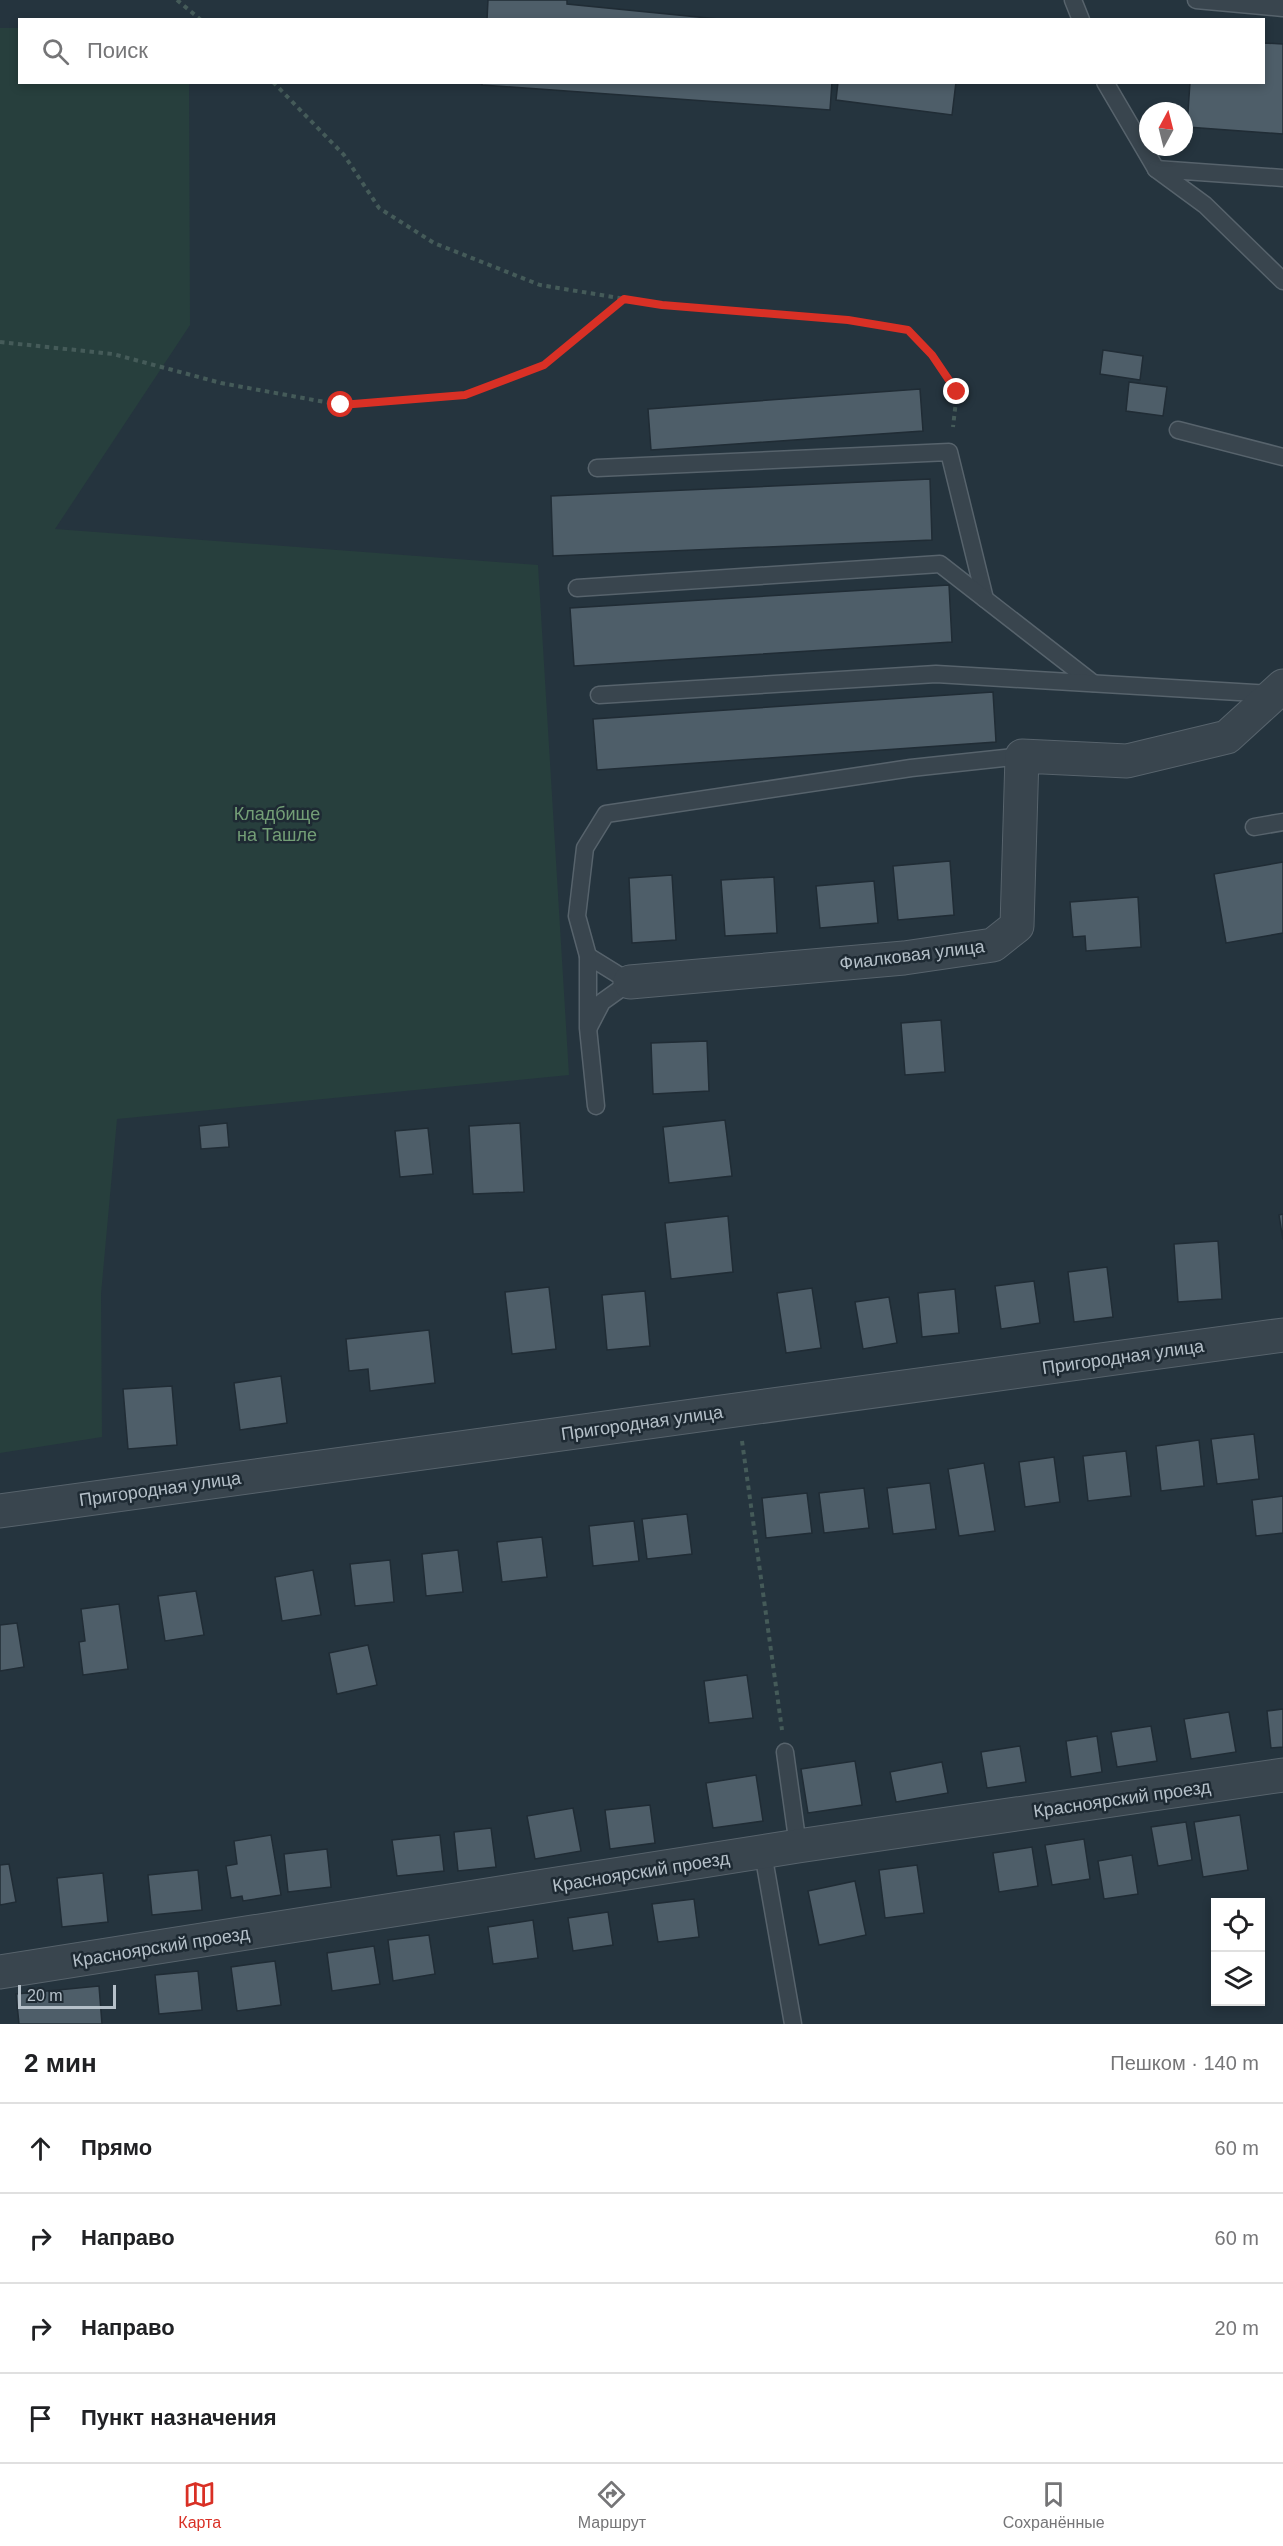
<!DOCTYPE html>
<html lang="ru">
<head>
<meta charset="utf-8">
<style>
	body { margin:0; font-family:Arial,sans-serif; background:#f6f6f6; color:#202124 }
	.controls { position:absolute; right:18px; bottom:18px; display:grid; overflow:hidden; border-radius:0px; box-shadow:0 3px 9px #0003 }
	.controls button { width:54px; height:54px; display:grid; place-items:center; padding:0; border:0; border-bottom:2px solid #e0e0e0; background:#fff; color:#202124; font:30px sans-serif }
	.compass { position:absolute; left:1139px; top:102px; width:54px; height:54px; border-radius:50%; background:#fff; box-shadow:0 3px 9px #0003; rotate:7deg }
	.scale { position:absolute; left:18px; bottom:15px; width:98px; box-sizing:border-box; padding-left:6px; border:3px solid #b5c0c9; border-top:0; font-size:16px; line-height:21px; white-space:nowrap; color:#b5c0c9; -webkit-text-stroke:4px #1e2a33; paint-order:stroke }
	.stop { position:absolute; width:18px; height:18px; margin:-14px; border:4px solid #d93025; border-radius:50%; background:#fff }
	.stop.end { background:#d93025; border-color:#fff; box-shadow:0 2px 6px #0008 }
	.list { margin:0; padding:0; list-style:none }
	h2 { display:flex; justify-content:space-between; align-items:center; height:78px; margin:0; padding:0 24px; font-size:26px }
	h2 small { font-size:20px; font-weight:400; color:#757577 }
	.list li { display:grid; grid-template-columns:39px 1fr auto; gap:18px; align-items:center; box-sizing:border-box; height:90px; padding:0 24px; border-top:2px solid #e0e0e0 }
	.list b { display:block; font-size:22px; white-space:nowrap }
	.list em { font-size:20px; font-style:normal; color:#757577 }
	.icon { flex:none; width:33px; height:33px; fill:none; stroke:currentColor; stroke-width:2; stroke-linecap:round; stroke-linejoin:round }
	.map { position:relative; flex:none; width:1283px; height:2024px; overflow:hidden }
	.search { position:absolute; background:#fff; box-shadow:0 3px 9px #0003; left:18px; right:18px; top:18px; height:66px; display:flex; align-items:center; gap:15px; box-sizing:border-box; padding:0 21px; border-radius:0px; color:#757577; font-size:22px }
	.sheet { height:438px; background:#fff }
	nav { display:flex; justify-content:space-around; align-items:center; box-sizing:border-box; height:84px; border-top:2px solid #e0e0e0; background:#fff; font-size:16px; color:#757577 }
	nav a { display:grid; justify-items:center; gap:3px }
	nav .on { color:#d93025 }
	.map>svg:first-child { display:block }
</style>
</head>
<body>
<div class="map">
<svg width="1283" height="2024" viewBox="0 0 1283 2024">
	<rect width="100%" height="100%" fill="#25343e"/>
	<polygon fill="#273f3d" points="0,28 19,28 20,82 189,83 190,325 55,529 538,565 569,1075 117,1119 101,1294 102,1437 0,1453"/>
	<g fill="#4e5e69" stroke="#202c35" stroke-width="1.5">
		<polygon points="488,0 567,0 567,4 728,20 487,20"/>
		<polygon points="1264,43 1283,44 1283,134 1187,127 1190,82 1264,82"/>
		<polygon points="482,82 832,82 830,110 482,85"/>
		<polygon points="838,82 956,82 952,115 836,100"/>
		<polygon points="1103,350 1143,356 1140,380 1100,374"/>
		<polygon points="1129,382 1167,387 1163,416 1126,411"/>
		<polygon points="920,389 923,431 651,450 648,409"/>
		<polygon points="930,479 932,540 553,556 551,496"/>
		<polygon points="949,585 952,642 574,666 570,608"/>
		<polygon points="993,692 996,742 597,770 593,719"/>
		<polygon points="950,861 954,915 898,920 893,866"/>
		<polygon points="1283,862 1283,933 1226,943 1214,874"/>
		<polygon points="672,875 676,940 632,943 629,878"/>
		<polygon points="774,877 777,933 725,936 721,880"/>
		<polygon points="874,881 878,923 820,928 816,886"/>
		<polygon points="1138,897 1141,947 1086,951 1085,936 1073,937 1070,902"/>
		<polygon points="941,1020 945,1072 905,1075 901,1023"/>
		<polygon points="707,1041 709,1091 653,1094 651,1043"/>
		<polygon points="725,1120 732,1176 669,1183 663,1127"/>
		<polygon points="227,1123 229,1147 201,1149 199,1126"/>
		<polygon points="520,1123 524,1192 473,1194 469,1126"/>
		<polygon points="428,1128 433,1174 400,1177 395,1131"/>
		<polygon points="1283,1214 1283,1240 1279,1215"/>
		<polygon points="728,1216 733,1272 671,1279 665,1223"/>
		<polygon points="1218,1241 1222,1299 1178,1302 1174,1244"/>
		<polygon points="1107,1267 1113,1317 1074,1322 1068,1272"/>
		<polygon points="1034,1281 1040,1323 1001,1329 995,1286"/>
		<polygon points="549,1287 556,1349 512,1354 505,1292"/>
		<polygon points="812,1288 821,1348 786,1353 777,1293"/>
		<polygon points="955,1289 959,1333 922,1337 918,1293"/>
		<polygon points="645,1291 650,1346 607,1350 602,1295"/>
		<polygon points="889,1297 897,1343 863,1349 855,1302"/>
		<polygon points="429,1330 435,1383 370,1391 368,1369 349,1371 346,1339"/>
		<polygon points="281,1376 287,1423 240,1430 234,1383"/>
		<polygon points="172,1386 177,1445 128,1449 123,1389"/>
		<polygon points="1254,1434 1259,1479 1217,1484 1211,1439"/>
		<polygon points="1199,1440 1204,1486 1161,1491 1156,1446"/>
		<polygon points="1126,1451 1131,1496 1088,1501 1083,1456"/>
		<polygon points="1054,1457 1060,1502 1025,1507 1019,1462"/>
		<polygon points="984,1463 995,1531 959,1536 948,1469"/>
		<polygon points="930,1483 936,1529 893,1534 887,1488"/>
		<polygon points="864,1488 869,1528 824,1533 819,1493"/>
		<polygon points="807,1493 812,1533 766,1538 762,1498"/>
		<polygon points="1283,1496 1283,1533 1256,1536 1252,1500"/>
		<polygon points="687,1514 692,1554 647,1559 642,1519"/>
		<polygon points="634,1521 639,1561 593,1566 589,1526"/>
		<polygon points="542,1537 547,1577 502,1582 497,1542"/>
		<polygon points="458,1550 463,1592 426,1596 422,1554"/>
		<polygon points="390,1560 394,1602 355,1606 350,1564"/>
		<polygon points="313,1570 321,1615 282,1621 275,1577"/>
		<polygon points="196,1591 204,1635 165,1641 158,1596"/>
		<polygon points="119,1604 128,1669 83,1675 79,1642 85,1641 81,1609"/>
		<polygon points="17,1623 24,1667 0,1671 0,1625"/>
		<polygon points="368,1645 377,1685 337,1694 329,1653"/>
		<polygon points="747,1675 753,1718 709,1723 704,1681"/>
		<polygon points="1283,1709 1283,1747 1271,1748 1267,1711"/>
		<polygon points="1229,1712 1236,1752 1191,1759 1184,1719"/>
		<polygon points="1151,1726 1157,1761 1117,1767 1111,1732"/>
		<polygon points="1097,1736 1102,1772 1071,1777 1066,1741"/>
		<polygon points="1020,1746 1026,1782 987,1788 981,1752"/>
		<polygon points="855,1761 862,1805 808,1813 801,1769"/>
		<polygon points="942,1762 948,1793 896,1802 890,1772"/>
		<polygon points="756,1775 763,1821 713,1828 706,1783"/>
		<polygon points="650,1805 655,1843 610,1849 605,1810"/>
		<polygon points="573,1808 581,1851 535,1859 527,1816"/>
		<polygon points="1240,1815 1248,1870 1203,1877 1194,1822"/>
		<polygon points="1186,1822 1192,1860 1158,1866 1151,1827"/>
		<polygon points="491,1828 496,1867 458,1871 454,1832"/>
		<polygon points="271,1835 281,1895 243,1901 242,1896 231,1898 226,1866 237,1864 234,1841"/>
		<polygon points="440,1835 444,1871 397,1876 392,1840"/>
		<polygon points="1084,1839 1090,1879 1052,1885 1045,1845"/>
		<polygon points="1032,1847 1038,1886 999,1892 993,1853"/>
		<polygon points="327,1849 331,1887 288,1892 284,1854"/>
		<polygon points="1132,1855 1138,1894 1104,1899 1098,1861"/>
		<polygon points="9,1864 16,1902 0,1905 0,1865"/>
		<polygon points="917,1865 924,1913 885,1918 879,1870"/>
		<polygon points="198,1870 202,1910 152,1915 148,1875"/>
		<polygon points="103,1873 108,1922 62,1927 57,1878"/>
		<polygon points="855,1881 866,1935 819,1945 808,1891"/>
		<polygon points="694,1899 699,1937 658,1942 652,1904"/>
		<polygon points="608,1912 613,1945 573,1951 568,1918"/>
		<polygon points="533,1920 538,1958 493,1964 488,1927"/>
		<polygon points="429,1935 435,1974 393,1981 388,1940"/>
		<polygon points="374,1946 380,1984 332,1991 327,1953"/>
		<polygon points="275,1961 281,2005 237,2011 231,1967"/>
		<polygon points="198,1971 202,2010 159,2014 155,1975"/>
		<polygon points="99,1986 102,2024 19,2024 16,1994"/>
	</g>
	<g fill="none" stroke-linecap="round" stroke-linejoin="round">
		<defs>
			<g id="lane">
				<polyline points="1073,0 1081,20"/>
				<polyline points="1196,0 1283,8"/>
				<polyline points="1105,82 1156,169"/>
				<polyline points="1283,178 1156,169 1205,205 1283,281"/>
				<polyline points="1178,430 1283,457"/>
				<polyline points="597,468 949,452 985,599"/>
				<polyline points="577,588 940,564 1093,683"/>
				<polyline points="599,695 936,674 1272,694"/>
				<polyline points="1254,827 1283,822"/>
				<polyline points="588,956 630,982 602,1002 589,1027"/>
				<polyline points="596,1106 588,1028 588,956 577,916 585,848 606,814 911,768 1022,756"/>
				<polyline points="785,1752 798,1846"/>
				<polyline points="763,1853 793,2024"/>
			</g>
			<g id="street">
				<polyline points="630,982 904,958 993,945 1017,926 1022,756 1127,761 1227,737 1283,686"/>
				<polyline points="0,1511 1283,1335"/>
				<polyline points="0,1972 798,1846 1283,1775"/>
			</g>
		</defs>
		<use href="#lane" stroke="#57636c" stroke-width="19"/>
		<use href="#street" stroke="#57636c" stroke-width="35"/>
		<g stroke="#455b59" stroke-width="4" stroke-dasharray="4.5 4.5" stroke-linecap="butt">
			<polyline points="177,0 201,20"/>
			<polyline points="273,82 344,155 379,208 434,243 540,285 662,305 848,320 908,330 932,355 957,392 953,427"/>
			<polyline points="0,342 113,354 221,383 341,405 466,395 544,365 623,299"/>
			<polyline points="742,1441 782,1730"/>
		</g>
		<use href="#lane" stroke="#39454e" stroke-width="16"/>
		<use href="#street" stroke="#39454e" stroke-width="33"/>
	</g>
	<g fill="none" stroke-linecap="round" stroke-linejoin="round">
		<polyline stroke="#d93025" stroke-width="8" points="341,405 465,395 544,365 624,299 662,305 848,320 908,330 932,355 957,392"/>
	</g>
	<g text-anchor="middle" stroke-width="5" stroke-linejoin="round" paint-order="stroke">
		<g font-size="18" fill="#739e76" stroke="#1e2a33">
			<text x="277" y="820">Кладбище<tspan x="277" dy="21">на Ташле</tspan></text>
		</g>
		<g font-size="18" fill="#b5c0c9" stroke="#1e2a33">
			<text transform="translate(912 955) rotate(-7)" y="6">Фиалковая улица</text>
			<text transform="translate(1123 1357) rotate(-8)" y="6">Пригородная улица</text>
			<text transform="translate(642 1423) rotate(-8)" y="6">Пригородная улица</text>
			<text transform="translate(160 1489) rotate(-8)" y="6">Пригородная улица</text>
			<text transform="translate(1122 1799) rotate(-8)" y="6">Красноярский проезд</text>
			<text transform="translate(641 1872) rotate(-9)" y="6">Красноярский проезд</text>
			<text transform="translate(161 1947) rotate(-9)" y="6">Красноярский проезд</text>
		</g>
	</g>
</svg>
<div class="controls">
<button><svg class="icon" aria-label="locate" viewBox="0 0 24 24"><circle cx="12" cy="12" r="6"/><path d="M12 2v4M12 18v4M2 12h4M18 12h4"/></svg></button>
<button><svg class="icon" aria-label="layers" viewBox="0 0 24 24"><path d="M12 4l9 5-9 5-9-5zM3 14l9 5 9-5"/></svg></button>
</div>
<svg class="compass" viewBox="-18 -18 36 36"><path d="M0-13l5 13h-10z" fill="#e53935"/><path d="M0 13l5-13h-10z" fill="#757577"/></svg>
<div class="scale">20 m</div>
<div class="stop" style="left:341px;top:405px"></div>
<div class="stop end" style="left:957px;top:392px"></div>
<div class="search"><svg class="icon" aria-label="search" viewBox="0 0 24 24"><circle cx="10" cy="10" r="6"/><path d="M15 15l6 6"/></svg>Поиск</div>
</div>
<section class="sheet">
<h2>2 мин<small>Пешком · 140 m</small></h2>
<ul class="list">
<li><svg class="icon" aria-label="ahead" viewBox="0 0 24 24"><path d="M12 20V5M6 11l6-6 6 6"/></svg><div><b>Прямо</b></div><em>60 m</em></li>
<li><svg class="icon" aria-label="right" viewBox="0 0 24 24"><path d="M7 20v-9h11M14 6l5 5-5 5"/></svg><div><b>Направо</b></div><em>60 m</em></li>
<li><svg class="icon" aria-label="right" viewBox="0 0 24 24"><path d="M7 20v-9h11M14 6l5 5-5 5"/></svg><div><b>Направо</b></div><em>20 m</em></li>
<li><svg class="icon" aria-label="arrive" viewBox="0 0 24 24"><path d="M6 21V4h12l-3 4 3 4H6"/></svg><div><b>Пункт назначения</b></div></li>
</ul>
</section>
<nav>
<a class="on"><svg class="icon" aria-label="map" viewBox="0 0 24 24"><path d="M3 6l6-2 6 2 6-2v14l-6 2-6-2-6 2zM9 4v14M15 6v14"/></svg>Карта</a>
<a><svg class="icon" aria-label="directions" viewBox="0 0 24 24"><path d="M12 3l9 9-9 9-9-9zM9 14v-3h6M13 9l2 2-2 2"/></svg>Маршрут</a>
<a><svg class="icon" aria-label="saved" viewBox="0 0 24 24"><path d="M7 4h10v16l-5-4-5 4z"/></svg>Сохранённые</a>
</nav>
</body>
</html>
